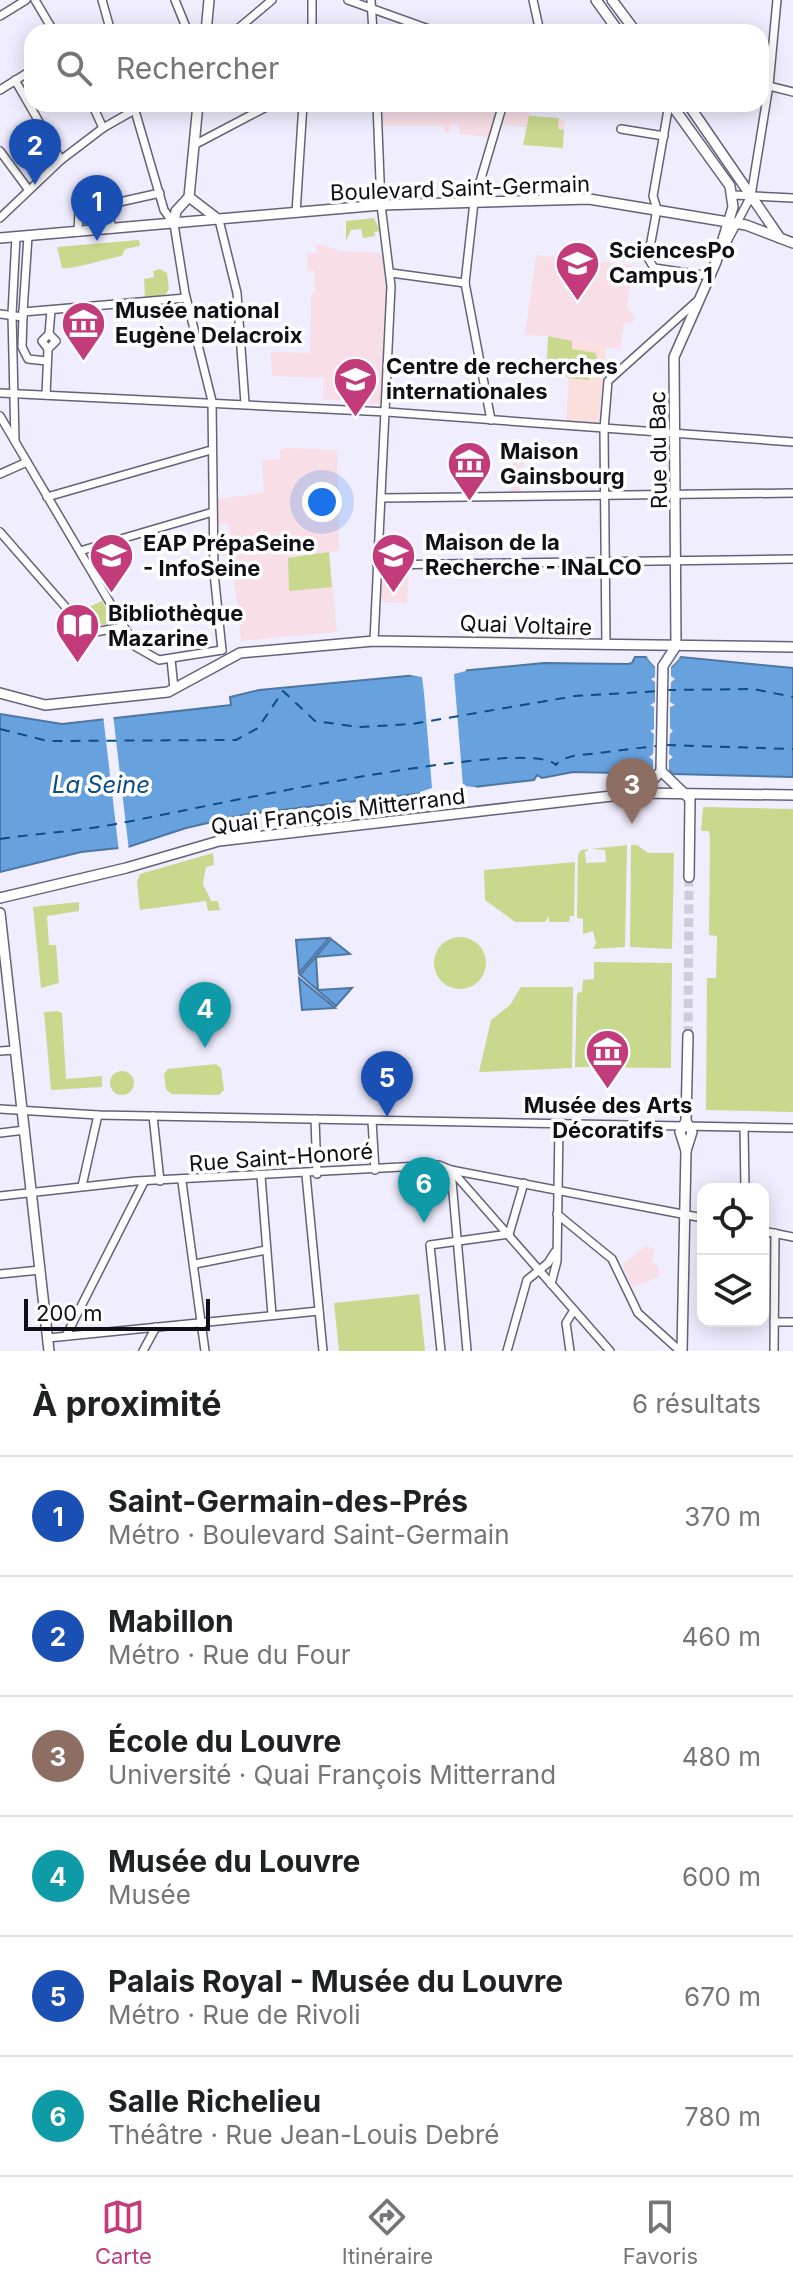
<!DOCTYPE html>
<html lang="fr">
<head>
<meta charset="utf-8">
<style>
	body { margin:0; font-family:Inter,sans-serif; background:#f6f6f6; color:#202124 }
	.controls { position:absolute; right:24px; bottom:24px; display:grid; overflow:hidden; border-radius:16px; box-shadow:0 4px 20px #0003 }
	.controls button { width:72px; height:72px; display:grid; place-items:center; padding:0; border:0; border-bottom:2px solid #e0e0e0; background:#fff; color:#202124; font:40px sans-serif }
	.scale { position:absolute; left:24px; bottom:20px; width:186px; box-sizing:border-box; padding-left:8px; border:4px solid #100e17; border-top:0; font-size:22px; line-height:28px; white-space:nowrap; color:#100e17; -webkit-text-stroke:6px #fff; paint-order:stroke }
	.you { position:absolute; left:322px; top:502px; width:28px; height:28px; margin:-20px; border:6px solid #fff; border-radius:50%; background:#1a73e8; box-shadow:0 0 0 12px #1a73e833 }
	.badge { display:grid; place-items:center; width:52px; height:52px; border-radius:50%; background:#c23b7b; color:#fff; font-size:26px; font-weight:700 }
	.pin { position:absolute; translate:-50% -66px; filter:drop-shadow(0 2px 4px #0008) }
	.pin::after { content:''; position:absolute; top:42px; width:28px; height:24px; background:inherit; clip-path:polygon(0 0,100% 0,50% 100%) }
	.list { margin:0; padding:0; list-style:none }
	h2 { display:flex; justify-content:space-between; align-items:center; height:104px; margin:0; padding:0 32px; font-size:34px }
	h2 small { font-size:26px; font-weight:400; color:#757577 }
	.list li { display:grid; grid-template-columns:52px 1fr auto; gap:24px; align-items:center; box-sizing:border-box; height:120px; padding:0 32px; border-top:2px solid #e0e0e0 }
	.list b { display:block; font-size:30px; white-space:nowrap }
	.list p { margin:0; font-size:26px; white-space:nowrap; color:#757577 }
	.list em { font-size:26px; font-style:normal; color:#757577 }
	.icon { flex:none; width:44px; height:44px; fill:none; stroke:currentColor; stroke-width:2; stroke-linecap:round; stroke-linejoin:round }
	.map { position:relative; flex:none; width:793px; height:1351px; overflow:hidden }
	.search { position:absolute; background:#fff; box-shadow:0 4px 20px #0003; left:24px; right:24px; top:24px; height:88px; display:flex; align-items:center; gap:20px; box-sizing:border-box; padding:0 28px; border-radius:24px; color:#757577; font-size:30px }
	.sheet { height:824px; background:#fff }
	nav { display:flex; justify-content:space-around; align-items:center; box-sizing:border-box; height:112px; border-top:2px solid #e0e0e0; background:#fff; font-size:22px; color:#757577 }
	nav a { display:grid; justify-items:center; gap:4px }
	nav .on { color:#c23b7b }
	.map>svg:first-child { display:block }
</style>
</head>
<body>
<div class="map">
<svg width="793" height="1351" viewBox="0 0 793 1351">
	<rect width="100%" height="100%" fill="#f0edfe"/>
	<polygon fill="#fadfdc" points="572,341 606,348 598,424 566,421"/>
	<g fill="#f8dee6">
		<polygon points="380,104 498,104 488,137 459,134 459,125 452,124 449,132 445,132 444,126 381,126"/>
		<polygon points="507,109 529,112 532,116 565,119 564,130 503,125"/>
		<polygon points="316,244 343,251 382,253 385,260 387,323 382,404 323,399 324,378 272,376 271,352 310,353 311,293 315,292 314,271 308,271 307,253 317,253"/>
		<polygon points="536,255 633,265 627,306 634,315 633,323 624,322 620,350 548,336 525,335"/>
		<polygon points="514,445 527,445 520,493 511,493"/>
		<polygon points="286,448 337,450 339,550 329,553 337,632 241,641 234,579 244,575 233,575 231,556 221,556 221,550 231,549 230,530 228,524 217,525 217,499 264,493 262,460 280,459 280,451"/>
		<polygon points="382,570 409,570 407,603 381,602"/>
		<polygon points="646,1246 655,1249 652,1262 658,1266 659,1276 633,1288 622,1265"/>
	</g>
	<g fill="#c8d88c">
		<polygon points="529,116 559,118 558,129 564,130 563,148 523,145"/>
		<polygon points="374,218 380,231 374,232 375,236 363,238 361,229 351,230 346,241 346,221"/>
		<path d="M139,240L140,246L125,249L122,256C104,259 72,270 62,268L57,247Z"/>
		<polygon points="160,269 167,273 169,289 165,295 145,297 144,279 154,277 153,271"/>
		<polygon points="548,336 572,341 572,349 596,353 597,359 591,359 589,380 569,378 563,374 546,377"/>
		<polygon points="329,552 332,587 289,591 288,558"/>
		<polygon points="102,601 114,622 112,625 87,624 76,613"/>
		<polygon points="703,807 793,809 793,1112 706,1110 707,978 716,978 717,936 709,935 710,837 709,831 701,831"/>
		<polygon points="627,845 625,947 593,949 596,943 593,931 583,934 583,919 577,918 578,855 581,850 589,849 585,852 586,863 606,862 605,850 591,849"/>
		<polygon points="631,845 637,845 648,853 674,853 672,949 630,947"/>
		<path d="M213,853L214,865L206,867C201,893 203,879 211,901H218L220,910L208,911L206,901L140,910L137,882L140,874Z"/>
		<polygon points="575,862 574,916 570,916 569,922 549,922 549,916 545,922 515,922 485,900 484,870"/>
		<polygon points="79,902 79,911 47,916 49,945 56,945 59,983 41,988 33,907"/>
		<circle cx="460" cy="963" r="26"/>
		<polygon points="594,962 672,963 671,1068 575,1067 577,993 582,992 583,980 594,979"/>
		<polygon points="521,987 573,987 572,1068 479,1072 491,1020 510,1005"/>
		<polygon points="57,1011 62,1013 66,1079 102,1076 102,1087 51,1090 44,1012"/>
		<polygon points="216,1064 221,1068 224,1090 219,1095 171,1094 166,1089 164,1074 168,1069"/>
		<circle cx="122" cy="1083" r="12"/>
		<polygon points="419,1294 425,1351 339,1351 334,1303"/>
	</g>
	<g fill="#67a2df" stroke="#4d76a3" stroke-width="2">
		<polygon points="635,657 646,657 655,667 671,667 681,657 793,668 793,777 673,774 669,770 653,770 649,774 623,770 620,773 573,772 542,778 537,775 534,780 247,814 186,828 128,847 81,852 0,872 0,714 62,724 231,705 230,697 259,690 544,663 628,664 632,663"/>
		<polygon points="329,938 299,973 296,940"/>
		<polygon points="331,939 350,954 316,957 318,990 352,988 336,1006 300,975"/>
		<polygon points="299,978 335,1008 302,1010"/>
	</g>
	<g fill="#f0edfe">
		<polygon points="646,657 657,663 670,663 681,657 671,667 671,676 675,679 671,682 670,702 675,705 670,707 670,728 673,731 670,734 669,754 673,757 669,760 669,770 676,778 667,774 644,778 653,770 653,760 649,757 653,754 654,734 650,731 654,729 654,707 650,705 655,702 655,682 651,679 655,677 655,667"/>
		<polygon points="466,665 466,671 454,674 463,786 476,787 476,793 463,790 420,798 420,792 432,788 424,693 422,677 410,675 409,670 422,673"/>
		<polygon points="113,714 129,851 119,852 103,715"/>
	</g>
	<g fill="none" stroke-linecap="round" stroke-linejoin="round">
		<g stroke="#0b4d85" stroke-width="2" stroke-dasharray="10 8" stroke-linecap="butt">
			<polyline points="666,690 753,689 793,697"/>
			<polyline points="0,729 48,741 236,740 258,728 283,691 315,721 359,727 412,724 575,696 660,691"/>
			<polyline points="666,745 793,749"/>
			<path d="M0,839C40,833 81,831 121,823C177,813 530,734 556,765L560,760L573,756L656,746"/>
		</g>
		<polyline stroke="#ceccdb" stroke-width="9" stroke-dasharray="9 4.5" stroke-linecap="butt" points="688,1035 689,877"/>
		<defs>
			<g id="minor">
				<polyline points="35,0 54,32"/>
				<polyline points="102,0 111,32"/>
				<polyline points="175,0 188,32"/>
				<polyline points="348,0 437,32"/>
				<polyline points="371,0 373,32"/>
				<polyline points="533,0 540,32"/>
				<polyline points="0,16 26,0"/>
				<polyline points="234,32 272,0"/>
				<polyline points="312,32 312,0"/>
				<polyline points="15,80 61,160"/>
				<polyline points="761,84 793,92"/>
				<polyline points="0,90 32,70"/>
				<polyline points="92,104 103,128"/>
				<polyline points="133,104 164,210 174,224 185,293 212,401 214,573 222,650"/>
				<polyline points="669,104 653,196 657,209 648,258 654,268 709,276"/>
				<polyline points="621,129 664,136"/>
				<polyline points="194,145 272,104"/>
				<polyline points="0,151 28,189"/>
				<polyline points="734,195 793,198"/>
				<polyline points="106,204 112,229"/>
				<polyline points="296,213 303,104"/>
				<polyline points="0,218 61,160 103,128 145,104"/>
				<polyline points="219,220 237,293 245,403"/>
				<polyline points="78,232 79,211 160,193"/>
				<polyline points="723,249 751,196 769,85 777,0"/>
				<polyline points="391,273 465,283"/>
				<polyline points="23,312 28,236"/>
				<polyline points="0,314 23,317 23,312 186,298"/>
				<polyline points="23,317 22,347 28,359 47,361"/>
				<polyline points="48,349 56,341 49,334 51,310"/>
				<polyline points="0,393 387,412 793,442"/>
				<polyline points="46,395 48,349 42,341 49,334"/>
				<polyline points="0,416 136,647 159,660 222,650"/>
				<polyline points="491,420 465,283 474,202 503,104"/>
				<polyline points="15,441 12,314 16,237"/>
				<polyline points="0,474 27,462"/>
				<polyline points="47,497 211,450"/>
				<polyline points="382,498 793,493"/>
				<polyline points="0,532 83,627 95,632 123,627"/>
				<polyline points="80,551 213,512"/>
				<polyline points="377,565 793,559"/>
				<polyline points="374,641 391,286 381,205 377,104"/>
				<polyline points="606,645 604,429 608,381 697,301"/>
				<polyline points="171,659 174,689"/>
				<polyline points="0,1051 15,1050"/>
				<polyline points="0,1109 98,1115 793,1128"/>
				<polyline points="153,1116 160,1181"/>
				<polyline points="315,1119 317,1174"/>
				<polyline points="372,1121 375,1170"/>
				<polyline points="744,1127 745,1189"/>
				<polyline points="0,1133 25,1130"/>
				<polyline points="451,1170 467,1351"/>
				<polyline points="453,1172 610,1351"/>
				<polyline points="306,1175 323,1351"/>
				<polyline points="261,1176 272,1315"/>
				<polyline points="182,1182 205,1351"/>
				<polyline points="82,1186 98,1115"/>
				<polyline points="0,1196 136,1181 439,1165 451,1170 703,1218"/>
				<polyline points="557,1214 612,1259 638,1313 680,1351"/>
				<polyline points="763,1231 793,1237"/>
				<polyline points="509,1234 524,1183"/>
				<polyline points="195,1264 266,1250"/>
				<polyline points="0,1274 40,1270"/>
				<polyline points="551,1284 557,1261 559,1124"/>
				<polyline points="774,1322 793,1322"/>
				<polyline points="66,1336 144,1182"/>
				<polyline points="48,1338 319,1311"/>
				<polyline points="143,1351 156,1327"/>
				<polyline points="441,1351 430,1245 509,1234"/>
				<polyline points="507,1351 527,1280 548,1263 555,1252"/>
				<polyline points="570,1351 566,1323 574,1310"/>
				<polyline points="774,1351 775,1233"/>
			</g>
			<g id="major">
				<polyline points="596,0 619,32"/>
				<polyline points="612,0 636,32"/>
				<polyline points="206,32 209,0"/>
				<polyline points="671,104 730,186 733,207 716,262 674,357 676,646"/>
				<polyline points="688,104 780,238"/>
				<polyline points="189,197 198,104"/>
				<polyline points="189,197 219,220"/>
				<polyline points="174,224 176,211 189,197"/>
				<polyline points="0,238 381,205 589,199 746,225 793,243"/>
				<polyline points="0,693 45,705 168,692 240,653 374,641 793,647"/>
				<polyline points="661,771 690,799 689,877"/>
				<polyline points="641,793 661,771 663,666 676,646"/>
				<polyline points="0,898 126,868 219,841 638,793 793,795"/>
				<polyline points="0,913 49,1351"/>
				<polyline points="686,1121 688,1035"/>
				<polyline points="686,1151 692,1132 686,1121"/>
				<polyline points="682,1351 686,1151 680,1132 686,1121"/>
			</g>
		</defs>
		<use href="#minor" stroke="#656179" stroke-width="10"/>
		<use href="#major" stroke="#656179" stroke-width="12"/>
		<use href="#minor" stroke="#fff" stroke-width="7"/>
		<use href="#major" stroke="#fff" stroke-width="9"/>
	</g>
	<defs>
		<symbol id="university-pin" viewBox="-11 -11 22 30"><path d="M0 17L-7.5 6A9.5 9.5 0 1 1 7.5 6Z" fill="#c23b7b" stroke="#fff"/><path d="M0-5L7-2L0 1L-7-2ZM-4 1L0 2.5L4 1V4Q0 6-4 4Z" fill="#fff"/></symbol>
		<symbol id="museum-pin" viewBox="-11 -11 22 30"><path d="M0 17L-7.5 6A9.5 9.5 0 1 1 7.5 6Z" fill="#c23b7b" stroke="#fff"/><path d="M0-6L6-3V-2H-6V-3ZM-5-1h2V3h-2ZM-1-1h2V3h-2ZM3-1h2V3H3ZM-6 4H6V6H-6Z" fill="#fff"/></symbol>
		<symbol id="library-pin" viewBox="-11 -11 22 30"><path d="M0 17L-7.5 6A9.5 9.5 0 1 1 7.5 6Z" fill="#c23b7b" stroke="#fff"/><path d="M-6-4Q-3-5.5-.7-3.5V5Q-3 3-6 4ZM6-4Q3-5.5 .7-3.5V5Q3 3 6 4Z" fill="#fff"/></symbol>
	</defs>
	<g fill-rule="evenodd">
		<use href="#university-pin" x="552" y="238" width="51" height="69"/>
		<use href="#museum-pin" x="58" y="298" width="51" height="69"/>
		<use href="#university-pin" x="330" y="354" width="51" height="69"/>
		<use href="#museum-pin" x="444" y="438" width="51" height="69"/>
		<use href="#university-pin" x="368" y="530" width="51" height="69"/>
		<use href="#university-pin" x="86" y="530" width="51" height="69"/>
		<use href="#library-pin" x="52" y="600" width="51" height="69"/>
		<use href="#museum-pin" x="582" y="1026" width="51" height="69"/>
	</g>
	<g text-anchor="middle" stroke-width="7" stroke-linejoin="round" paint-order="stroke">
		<g font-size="22" fill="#100e17" stroke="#fff">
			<text transform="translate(460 188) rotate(-2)" y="8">Boulevard Saint-Germain</text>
			<text transform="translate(658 450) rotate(-91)" y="8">Rue du Bac</text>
			<text transform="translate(526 625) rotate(2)" y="8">Quai Voltaire</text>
			<text transform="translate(338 811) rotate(-7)" y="8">Quai François Mitterrand</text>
			<text transform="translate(281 1157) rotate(-4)" y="8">Rue Saint-Honoré</text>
		</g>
		<g font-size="22" font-weight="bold" fill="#100e17" stroke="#fff" text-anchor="start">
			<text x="609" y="258">SciencesPo<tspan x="609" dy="25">Campus 1</tspan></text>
			<text x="115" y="318">Musée national<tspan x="115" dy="25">Eugène Delacroix</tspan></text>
			<text x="386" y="374">Centre de recherches<tspan x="386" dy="25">internationales</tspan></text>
			<text x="500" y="459">Maison<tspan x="500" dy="25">Gainsbourg</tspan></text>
			<text x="425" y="550">Maison de la<tspan x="425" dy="25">Recherche - INaLCO</tspan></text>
			<text x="143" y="551">EAP PrépaSeine<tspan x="143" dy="25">- InfoSeine</tspan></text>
			<text x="108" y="621">Bibliothèque<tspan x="108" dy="25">Mazarine</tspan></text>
			<text x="608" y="1113" text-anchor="middle">Musée des Arts<tspan x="608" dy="25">Décoratifs</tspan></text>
		</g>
		<g font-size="24" font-style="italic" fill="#0b4d85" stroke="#fff">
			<text x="101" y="793">La Seine</text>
		</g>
	</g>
</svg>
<div class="controls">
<button><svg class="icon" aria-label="locate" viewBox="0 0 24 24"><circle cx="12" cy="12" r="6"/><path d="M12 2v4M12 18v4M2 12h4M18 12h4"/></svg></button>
<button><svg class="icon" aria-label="layers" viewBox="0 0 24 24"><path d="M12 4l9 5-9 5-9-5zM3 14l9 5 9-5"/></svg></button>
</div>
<div class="scale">200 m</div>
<div class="you"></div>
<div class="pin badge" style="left:97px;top:241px;background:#1a4fb4">1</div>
<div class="pin badge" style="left:35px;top:185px;background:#1a4fb4">2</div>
<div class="pin badge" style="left:632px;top:824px;background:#8d6e63">3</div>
<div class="pin badge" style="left:205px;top:1048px;background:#0f9aa8">4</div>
<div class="pin badge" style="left:387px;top:1117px;background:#1a4fb4">5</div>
<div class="pin badge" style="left:424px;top:1223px;background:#0f9aa8">6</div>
<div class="search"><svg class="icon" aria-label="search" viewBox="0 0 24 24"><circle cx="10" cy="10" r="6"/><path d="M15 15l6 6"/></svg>Rechercher</div>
</div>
<section class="sheet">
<h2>À proximité<small>6 résultats</small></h2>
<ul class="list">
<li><span class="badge" style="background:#1a4fb4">1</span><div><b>Saint-Germain-des-Prés</b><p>Métro · Boulevard Saint-Germain</p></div><em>370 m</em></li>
<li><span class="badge" style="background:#1a4fb4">2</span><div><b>Mabillon</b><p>Métro · Rue du Four</p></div><em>460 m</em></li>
<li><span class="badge" style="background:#8d6e63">3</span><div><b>École du Louvre</b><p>Université · Quai François Mitterrand</p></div><em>480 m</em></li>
<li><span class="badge" style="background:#0f9aa8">4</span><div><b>Musée du Louvre</b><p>Musée</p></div><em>600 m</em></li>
<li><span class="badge" style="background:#1a4fb4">5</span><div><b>Palais Royal - Musée du Louvre</b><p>Métro · Rue de Rivoli</p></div><em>670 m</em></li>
<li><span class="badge" style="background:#0f9aa8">6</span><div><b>Salle Richelieu</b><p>Théâtre · Rue Jean-Louis Debré</p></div><em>780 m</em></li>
</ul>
</section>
<nav>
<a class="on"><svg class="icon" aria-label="map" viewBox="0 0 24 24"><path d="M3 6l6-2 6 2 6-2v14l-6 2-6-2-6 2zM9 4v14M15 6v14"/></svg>Carte</a>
<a><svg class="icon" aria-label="directions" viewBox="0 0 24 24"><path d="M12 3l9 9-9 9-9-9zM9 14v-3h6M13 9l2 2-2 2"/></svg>Itinéraire</a>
<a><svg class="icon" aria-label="saved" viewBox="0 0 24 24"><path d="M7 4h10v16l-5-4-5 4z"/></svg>Favoris</a>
</nav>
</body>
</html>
